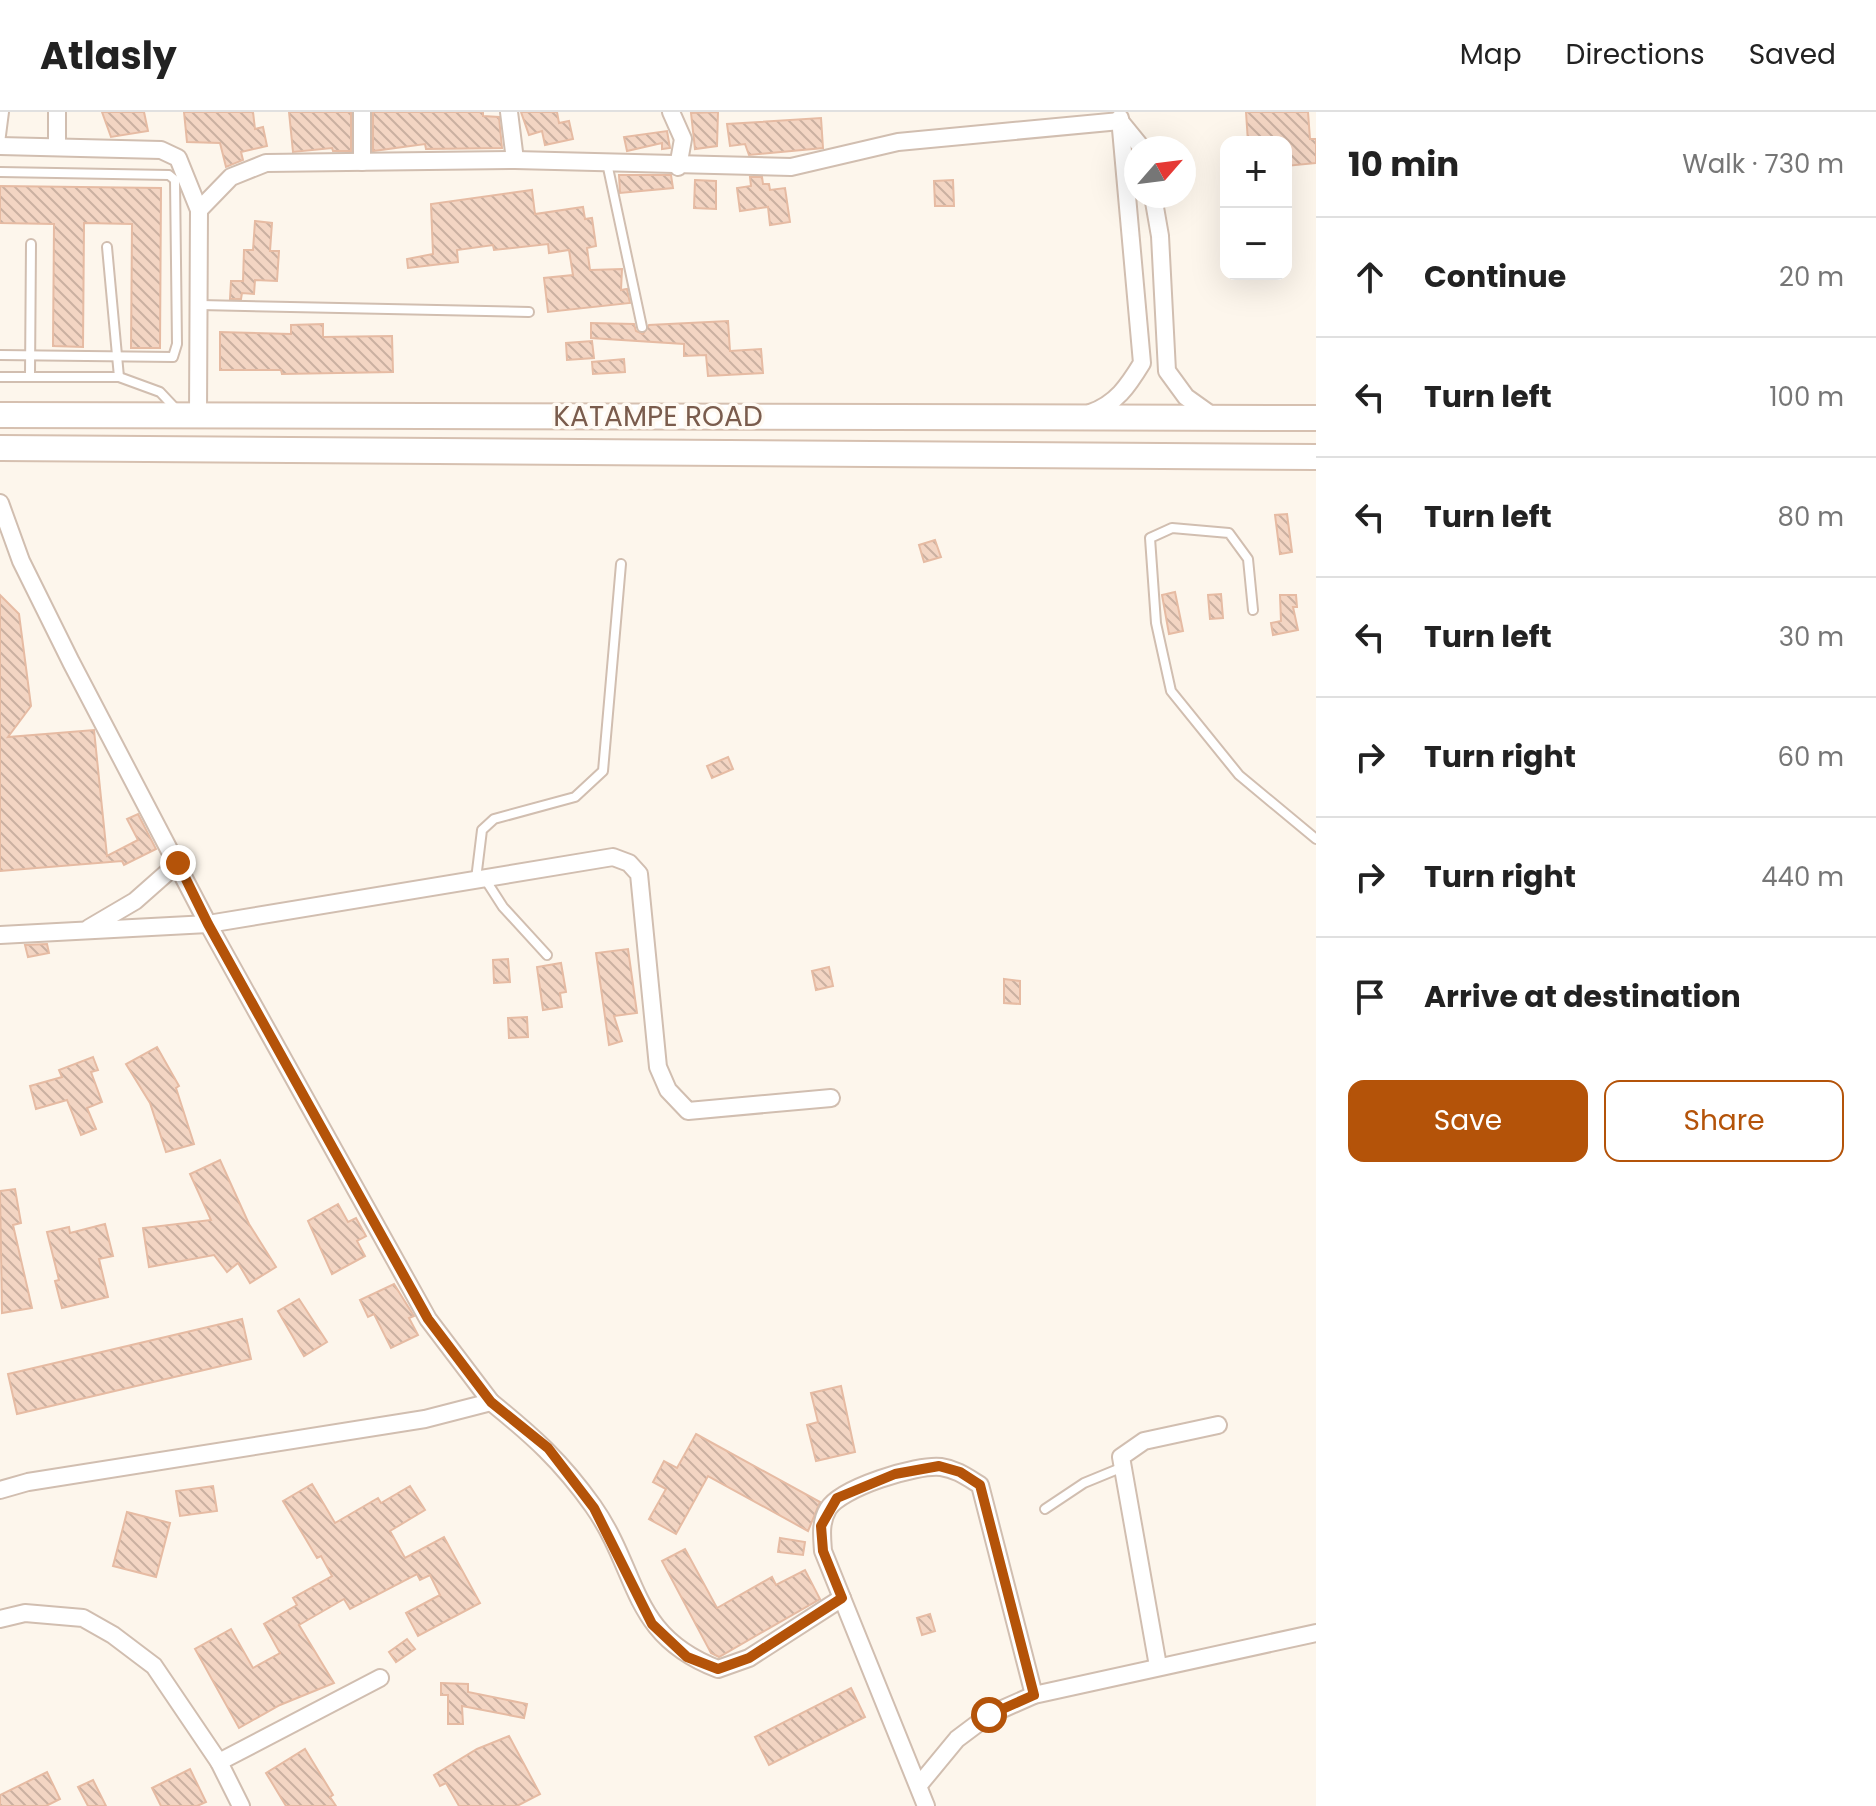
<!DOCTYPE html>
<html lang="en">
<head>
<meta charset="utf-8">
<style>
	body { margin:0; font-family:Poppins,sans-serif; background:#f2f2f2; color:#222 }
	.controls { position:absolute; right:24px; top:24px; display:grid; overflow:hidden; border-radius:16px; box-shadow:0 8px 32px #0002 }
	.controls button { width:72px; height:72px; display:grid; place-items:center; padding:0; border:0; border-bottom:2px solid #e0e0e0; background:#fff; color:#222; font:40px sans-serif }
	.compass { position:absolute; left:1124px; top:24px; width:72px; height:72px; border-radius:50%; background:#fff; box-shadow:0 8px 32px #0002; rotate:62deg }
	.stop { position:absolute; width:24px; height:24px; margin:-18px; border:6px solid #b45309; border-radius:50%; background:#fff }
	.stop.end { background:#b45309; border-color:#fff; box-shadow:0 2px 8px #0008 }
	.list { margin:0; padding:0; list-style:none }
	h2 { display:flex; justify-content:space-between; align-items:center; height:104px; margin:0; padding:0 32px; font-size:34px }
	h2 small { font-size:26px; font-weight:400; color:#767676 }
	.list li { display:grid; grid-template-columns:52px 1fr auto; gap:24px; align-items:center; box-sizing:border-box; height:120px; padding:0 32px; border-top:2px solid #e0e0e0 }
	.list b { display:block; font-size:30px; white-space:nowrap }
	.list em { font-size:26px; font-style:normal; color:#767676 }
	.actions { display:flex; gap:16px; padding:24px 32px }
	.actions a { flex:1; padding:18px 0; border:2px solid #b45309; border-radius:16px; text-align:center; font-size:28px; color:#b45309 }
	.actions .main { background:#b45309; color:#fff }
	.icon { flex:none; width:44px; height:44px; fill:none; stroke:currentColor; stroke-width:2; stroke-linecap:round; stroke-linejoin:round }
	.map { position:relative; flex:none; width:1316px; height:1694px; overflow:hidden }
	header { display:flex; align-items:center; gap:48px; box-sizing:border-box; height:112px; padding:0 40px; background:#fff; border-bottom:2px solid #e0e0e0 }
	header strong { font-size:38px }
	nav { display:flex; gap:44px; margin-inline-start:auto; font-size:28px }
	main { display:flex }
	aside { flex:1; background:#fff }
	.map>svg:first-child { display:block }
</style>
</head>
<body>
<header>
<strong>Atlasly</strong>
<nav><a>Map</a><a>Directions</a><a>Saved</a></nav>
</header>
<main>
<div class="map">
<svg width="1316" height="1694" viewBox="0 0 1316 1694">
	<defs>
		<pattern id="building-back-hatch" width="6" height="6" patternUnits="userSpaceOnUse" patternTransform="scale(2)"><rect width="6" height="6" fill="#f3d5c3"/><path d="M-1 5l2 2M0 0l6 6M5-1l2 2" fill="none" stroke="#cab0a1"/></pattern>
	</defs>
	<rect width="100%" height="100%" fill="#fdf6ec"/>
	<g fill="url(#building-back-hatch)" stroke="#e6bba3" stroke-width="2">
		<polygon points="102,0 144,0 148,19 111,25"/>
		<polygon points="184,0 253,0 255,17 263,15 267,34 241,40 243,48 226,55 220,31 187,30"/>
		<polygon points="289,0 351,0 351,39 333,39 332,36 293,40"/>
		<polygon points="373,0 483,0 483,4 499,5 502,36 426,37 425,32 373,39"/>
		<polygon points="521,0 557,0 559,11 569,9 573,27 545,33 542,19 529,23"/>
		<polygon points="718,0 717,34 695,37 691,1"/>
		<polygon points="1246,0 1308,0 1310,27 1316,27 1316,51 1286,54 1286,30 1248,30"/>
		<polygon points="821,6 823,36 749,43 745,32 730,34 727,12"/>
		<polygon points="667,19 670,36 662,37 662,31 627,39 624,25"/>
		<polygon points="619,63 671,63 673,76 620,81"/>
		<polygon points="750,65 762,65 763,72 769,72 770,78 785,76 790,110 770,113 768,95 740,99 737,76 751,74"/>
		<polygon points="695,68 716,69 716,97 694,96"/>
		<polygon points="953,68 954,94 935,94 934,69"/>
		<polygon points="0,74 161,76 160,236 131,236 132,112 84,111 83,235 53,234 54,112 0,111"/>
		<polygon points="532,78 535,102 583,95 585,107 592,106 596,134 587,136 590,158 622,157 621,178 627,177 630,191 548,200 544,166 573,163 569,138 549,141 548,132 494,138 493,133 457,138 458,150 408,156 407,147 433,142 431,92"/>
		<polygon points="255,109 272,111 270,139 279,139 277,169 255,168 254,182 242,181 241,187 230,187 231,169 243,169 244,138 253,138"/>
		<polygon points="728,209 730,239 761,237 763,261 708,264 706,243 684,244 684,232 591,226 591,211 634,212 636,219 643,222 649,213"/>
		<polygon points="323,212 323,225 392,224 393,260 282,262 281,258 220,258 220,220 291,222 291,213"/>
		<polygon points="592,229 594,246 567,248 566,231"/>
		<polygon points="624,247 625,260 593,262 592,250"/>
		<polygon points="1287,402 1292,440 1280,442 1275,403"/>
		<polygon points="935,428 941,445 924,450 919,433"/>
		<polygon points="1175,480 1183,519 1169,522 1162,483"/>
		<polygon points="1221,482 1223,506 1210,507 1208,483"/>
		<polygon points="0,483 19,502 31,594 8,625 94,618 107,744 138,728 127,707 138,702 156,737 124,753 122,749 0,759"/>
		<polygon points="1280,483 1296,483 1297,495 1293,495 1298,518 1273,523 1271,511 1281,509"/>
		<polygon points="728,645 733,657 712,666 707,654"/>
		<polygon points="47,832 49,841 28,845 25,833"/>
		<polygon points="628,837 637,901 614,904 622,929 609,933 596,841"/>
		<polygon points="508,847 510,870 494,871 493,848"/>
		<polygon points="561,851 566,880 560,881 562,895 543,898 537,855"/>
		<polygon points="829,855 833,874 816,878 812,859"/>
		<polygon points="1004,867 1020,869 1020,892 1004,891"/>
		<polygon points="527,905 528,925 509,926 508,906"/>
		<polygon points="157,935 179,974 176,976 194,1032 166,1040 150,991 126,952"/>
		<polygon points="93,945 98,958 91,960 102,990 87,996 96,1017 81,1023 67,988 36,997 30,974 62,965 59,958"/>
		<polygon points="220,1048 249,1112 276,1155 250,1171 238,1151 227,1160 214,1143 149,1155 143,1116 211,1108 190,1062"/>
		<polygon points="15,1077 21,1111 13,1113 32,1196 2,1201 0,1079"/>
		<polygon points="338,1092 348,1110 356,1106 366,1124 357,1129 365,1144 332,1162 308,1109"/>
		<polygon points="105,1112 113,1144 99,1147 108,1185 62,1196 55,1169 59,1168 47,1120 69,1115 70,1121"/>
		<polygon points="394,1172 414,1204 409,1206 418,1223 391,1236 374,1202 368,1205 360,1188"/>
		<polygon points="299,1187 327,1230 304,1244 278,1199"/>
		<polygon points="242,1207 251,1247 17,1302 8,1262"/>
		<polygon points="841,1274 855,1340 816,1349 807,1313 818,1310 811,1281"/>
		<polygon points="696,1322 820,1390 808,1419 708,1364 676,1422 649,1407 666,1377 653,1370 664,1349 677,1356"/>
		<polygon points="312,1372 335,1411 378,1386 381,1391 410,1374 425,1398 390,1419 405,1446 444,1425 480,1491 418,1524 406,1501 440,1483 430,1463 420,1468 417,1462 350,1497 344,1487 299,1513 334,1571 280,1593 239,1616 195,1537 231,1517 253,1556 280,1541 264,1512 297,1493 293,1486 332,1464 321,1444 317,1446 283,1389"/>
		<polygon points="213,1374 217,1399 180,1404 176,1379"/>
		<polygon points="127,1400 170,1411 156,1465 113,1454"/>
		<polygon points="780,1426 805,1430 803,1443 778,1440"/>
		<polygon points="685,1437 717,1496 772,1465 776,1473 805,1458 820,1487 719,1545 711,1541 662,1449"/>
		<polygon points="930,1502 935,1519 922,1523 917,1506"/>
		<polygon points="407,1527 415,1537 396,1550 389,1540"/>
		<polygon points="441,1571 468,1572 468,1580 527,1592 524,1606 462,1594 463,1612 448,1612 448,1583 441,1583"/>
		<polygon points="851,1576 865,1605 769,1653 755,1625"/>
		<polygon points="509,1624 540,1682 517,1694 459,1694 446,1671 440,1674 434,1663 477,1637"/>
		<polygon points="305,1637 333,1683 330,1685 336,1694 286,1694 266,1661"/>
		<polygon points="190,1657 206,1690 197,1694 161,1694 152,1676"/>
		<polygon points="47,1660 60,1687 46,1694 0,1694 0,1683"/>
		<polygon points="93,1668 106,1694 88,1694 78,1675"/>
	</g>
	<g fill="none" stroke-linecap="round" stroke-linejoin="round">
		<defs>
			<g id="service">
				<polyline points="0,31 4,0"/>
				<polyline points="607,51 642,215"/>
				<polyline points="0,60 169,63 175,68 177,232 173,245 0,243"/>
				<polyline points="107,135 119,265"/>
				<polyline points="200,193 529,200"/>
				<polyline points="30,262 31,132"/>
				<polyline points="0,265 119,265 160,280 176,297"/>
				<polyline points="1253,498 1248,447 1229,421 1172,416 1150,426 1156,511 1171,579 1239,663 1316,727"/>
				<polyline points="476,767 482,718 494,707 575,685 603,659 621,452"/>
				<polyline points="485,767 503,795 547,843"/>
				<polyline points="1045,1397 1084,1371 1123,1355"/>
			</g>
			<g id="minor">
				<polyline points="362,0 362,50"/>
				<polyline points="509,0 515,48"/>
				<polyline points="671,0 683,27 678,55"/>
				<polyline points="0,34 161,38 178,46 199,98 198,304"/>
				<polyline points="57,34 57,0"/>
				<polyline points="1153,84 1160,124 1167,259 1186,285 1214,305"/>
				<polyline points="199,98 231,65 266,51 515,48 791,55 898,30 1120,9 1142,36"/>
				<path d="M1090,301C1116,292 1128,274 1142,251L1120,6"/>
				<polyline points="0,391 21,449 71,550 208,812 428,1207 491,1290 425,1307 28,1370 0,1378"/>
				<polyline points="89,816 135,789 178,751"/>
				<polyline points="0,823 208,812 613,745 629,751 639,762 658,955 668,978 688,999 831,986"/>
				<path d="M491,1290C533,1324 561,1349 593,1394C640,1461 629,1523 718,1557L749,1546L842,1486"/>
				<polyline points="0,1507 25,1501 83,1506 113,1523 154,1554 219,1650"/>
				<polyline points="1158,1554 1121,1345 1144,1329 1218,1313"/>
				<polyline points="919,1673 957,1627 989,1603 1034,1583 1316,1521"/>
				<polyline points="241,1694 219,1650 380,1566"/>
				<path d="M926,1694L823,1439C822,1424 820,1411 828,1397C840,1376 917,1352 941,1355C956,1357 967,1365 980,1373L1034,1583"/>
			</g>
			<g id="secondary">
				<polyline points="0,303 1316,306"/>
				<polyline points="0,336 1316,345"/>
			</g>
		</defs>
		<use href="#service" stroke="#d1beb0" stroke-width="12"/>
		<use href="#minor" stroke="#d1beb0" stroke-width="20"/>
		<use href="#secondary" stroke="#d6c0b0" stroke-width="28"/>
		<use href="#service" stroke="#fff" stroke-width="8"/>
		<use href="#minor" stroke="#fff" stroke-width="16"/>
		<use href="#secondary" stroke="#fff" stroke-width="24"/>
	</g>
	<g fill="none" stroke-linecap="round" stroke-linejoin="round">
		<polyline stroke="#b45309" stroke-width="10" points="178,751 208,812 428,1207 491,1290 548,1336 594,1396 652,1512 687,1545 718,1557 749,1546 842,1486 823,1439 821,1414 837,1386 895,1362 939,1354 960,1360 980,1373 1034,1583 989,1603"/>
	</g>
	<g text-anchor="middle" stroke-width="7" stroke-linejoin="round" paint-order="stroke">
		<g font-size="28" fill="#7a5c4d" stroke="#fffaf3">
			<text x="658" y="314">KATAMPE ROAD</text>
		</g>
	</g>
</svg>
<div class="controls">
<button>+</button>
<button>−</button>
</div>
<svg class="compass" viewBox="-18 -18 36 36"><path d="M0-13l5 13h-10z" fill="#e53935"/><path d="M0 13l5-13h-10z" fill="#767676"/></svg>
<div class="stop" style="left:989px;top:1603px"></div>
<div class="stop end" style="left:178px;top:751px"></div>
</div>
<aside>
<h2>10 min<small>Walk · 730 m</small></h2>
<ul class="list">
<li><svg class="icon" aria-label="ahead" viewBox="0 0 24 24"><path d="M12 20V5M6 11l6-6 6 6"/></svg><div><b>Continue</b></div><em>20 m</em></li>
<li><svg class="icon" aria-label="left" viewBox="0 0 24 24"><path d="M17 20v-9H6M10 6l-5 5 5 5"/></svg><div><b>Turn left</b></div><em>100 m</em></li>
<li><svg class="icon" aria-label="left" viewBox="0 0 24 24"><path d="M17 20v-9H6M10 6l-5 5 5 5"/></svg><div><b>Turn left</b></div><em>80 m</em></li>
<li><svg class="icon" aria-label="left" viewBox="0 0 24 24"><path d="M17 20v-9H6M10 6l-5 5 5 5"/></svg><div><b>Turn left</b></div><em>30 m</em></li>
<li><svg class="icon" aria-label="right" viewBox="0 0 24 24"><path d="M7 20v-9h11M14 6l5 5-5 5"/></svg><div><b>Turn right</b></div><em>60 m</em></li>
<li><svg class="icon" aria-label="right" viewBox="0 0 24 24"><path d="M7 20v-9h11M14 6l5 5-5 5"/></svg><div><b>Turn right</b></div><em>440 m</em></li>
<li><svg class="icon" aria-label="arrive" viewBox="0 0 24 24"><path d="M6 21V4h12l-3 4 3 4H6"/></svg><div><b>Arrive at destination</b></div></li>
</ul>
<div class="actions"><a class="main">Save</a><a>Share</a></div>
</aside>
</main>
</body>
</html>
